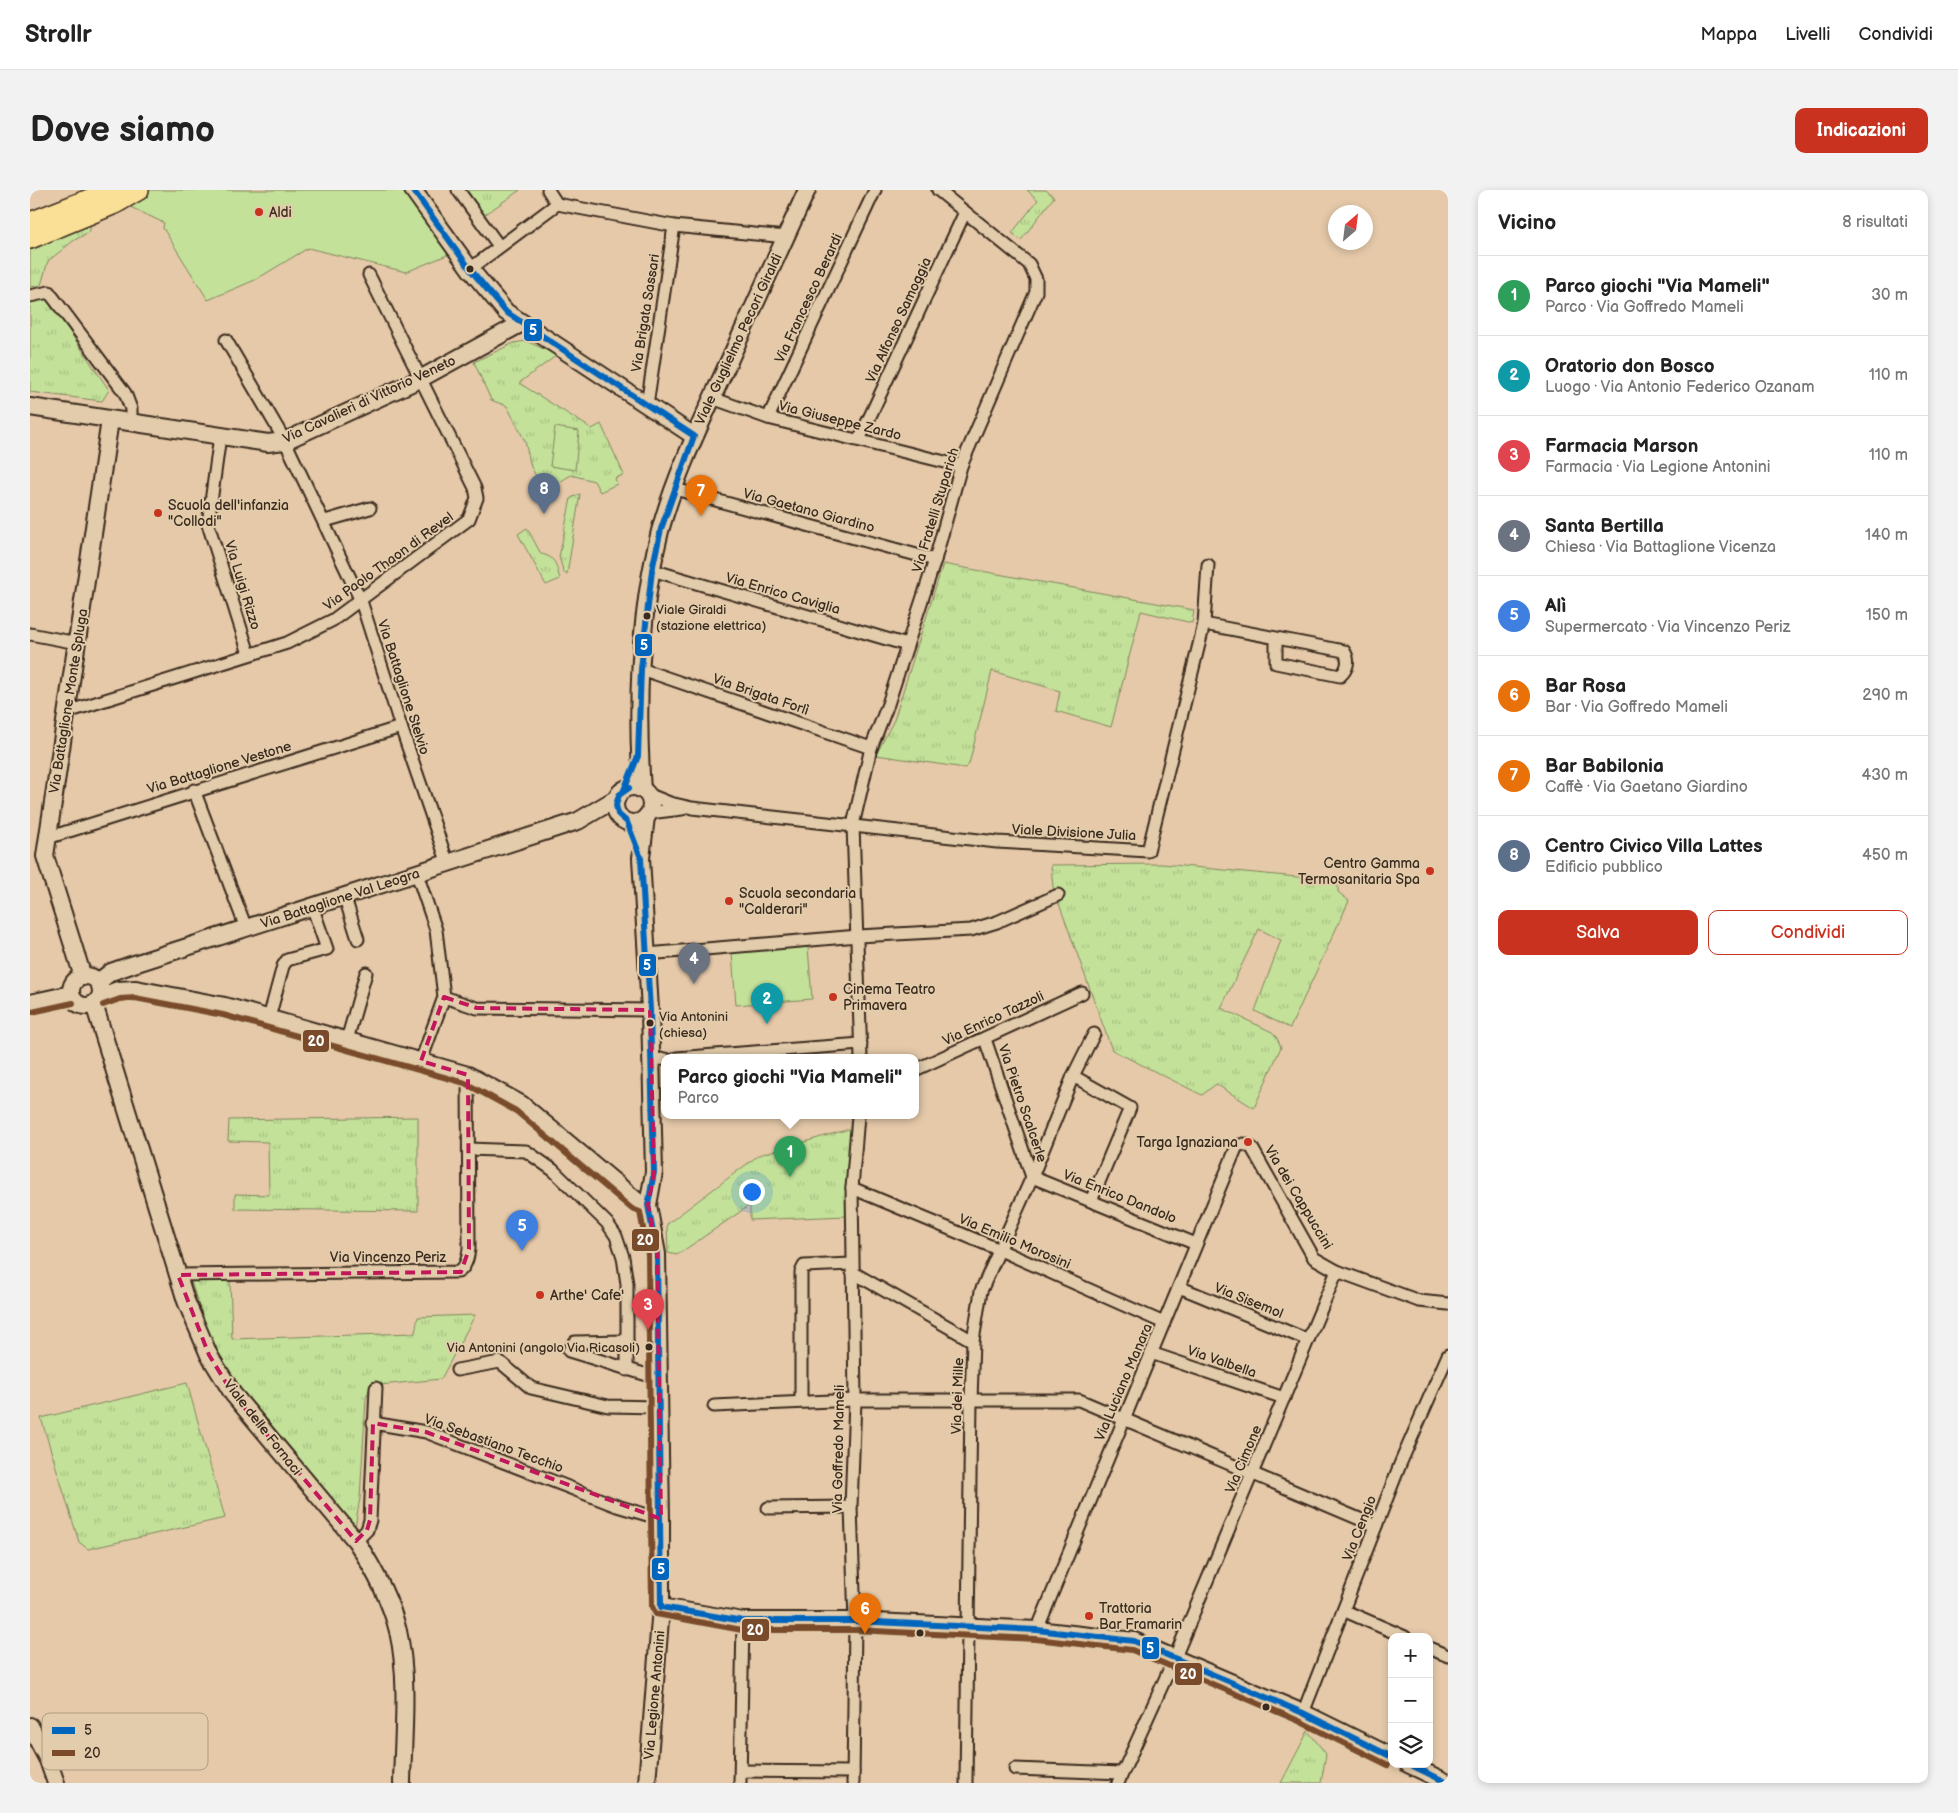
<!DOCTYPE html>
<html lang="it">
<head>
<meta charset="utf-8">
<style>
	body { margin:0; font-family:"Balsamiq Sans",sans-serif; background:#f2f2f2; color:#222 }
	.controls { position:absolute; right:15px; bottom:15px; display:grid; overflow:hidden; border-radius:10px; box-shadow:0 2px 8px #0003 }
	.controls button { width:45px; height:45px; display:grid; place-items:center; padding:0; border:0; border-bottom:1px solid #e0e0e0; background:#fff; color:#222; font:25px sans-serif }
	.compass { position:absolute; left:1298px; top:15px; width:45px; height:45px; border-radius:50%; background:#fff; box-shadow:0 2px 8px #0003; rotate:28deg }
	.you { position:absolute; left:721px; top:1001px; width:18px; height:18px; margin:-12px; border:4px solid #fff; border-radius:50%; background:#1a73e8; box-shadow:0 0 0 8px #1a73e833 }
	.badge { display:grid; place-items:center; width:32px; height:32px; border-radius:50%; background:#c8321e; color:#fff; font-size:16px; font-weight:700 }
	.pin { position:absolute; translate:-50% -41px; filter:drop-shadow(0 1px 2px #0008) }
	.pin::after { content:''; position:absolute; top:26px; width:18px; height:15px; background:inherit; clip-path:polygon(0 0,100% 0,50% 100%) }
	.popup { position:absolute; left:631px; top:864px; width:258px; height:65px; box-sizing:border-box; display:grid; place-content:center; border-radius:10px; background:#fff; filter:drop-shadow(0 1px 4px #0005); font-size:16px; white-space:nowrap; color:#767676 }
	.popup b { font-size:19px; color:#222 }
	.popup::after { content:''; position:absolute; left:50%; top:100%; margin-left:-10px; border:10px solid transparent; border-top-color:#fff }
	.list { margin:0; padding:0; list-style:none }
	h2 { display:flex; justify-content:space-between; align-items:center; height:65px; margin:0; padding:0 20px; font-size:21px }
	h2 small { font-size:16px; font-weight:400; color:#767676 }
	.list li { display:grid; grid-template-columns:32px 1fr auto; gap:15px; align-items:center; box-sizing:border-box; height:80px; padding:0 20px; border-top:1px solid #e0e0e0 }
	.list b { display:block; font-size:19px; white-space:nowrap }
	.list p { margin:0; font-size:16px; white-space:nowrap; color:#767676 }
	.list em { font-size:16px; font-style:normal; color:#767676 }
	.actions { display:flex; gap:10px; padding:15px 20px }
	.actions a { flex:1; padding:11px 0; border:1px solid #c8321e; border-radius:10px; text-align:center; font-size:18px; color:#c8321e }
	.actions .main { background:#c8321e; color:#fff }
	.icon { flex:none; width:28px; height:28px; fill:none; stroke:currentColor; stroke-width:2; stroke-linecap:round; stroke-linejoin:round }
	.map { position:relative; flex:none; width:1418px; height:1593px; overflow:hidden; border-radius:10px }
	header { display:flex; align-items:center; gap:30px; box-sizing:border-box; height:70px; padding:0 25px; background:#fff; border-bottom:1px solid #e0e0e0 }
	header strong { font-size:24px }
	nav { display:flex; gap:28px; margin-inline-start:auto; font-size:18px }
	.intro { display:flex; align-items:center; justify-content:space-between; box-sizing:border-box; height:120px; padding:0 30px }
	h1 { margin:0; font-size:35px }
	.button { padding:12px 22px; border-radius:10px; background:#c8321e; color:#fff; font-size:18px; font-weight:700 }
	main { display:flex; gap:30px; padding:0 30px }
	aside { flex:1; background:#fff; border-radius:10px; box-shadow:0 2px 8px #0003 }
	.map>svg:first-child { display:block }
</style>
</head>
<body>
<header>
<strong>Strollr</strong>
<nav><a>Mappa</a><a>Livelli</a><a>Condividi</a></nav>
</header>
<div class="intro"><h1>Dove siamo</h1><a class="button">Indicazioni</a></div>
<main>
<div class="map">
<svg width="1418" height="1593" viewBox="0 0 1418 1593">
	<defs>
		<pattern id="grass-tufts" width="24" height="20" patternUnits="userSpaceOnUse" patternTransform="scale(1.25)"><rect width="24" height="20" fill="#c3e199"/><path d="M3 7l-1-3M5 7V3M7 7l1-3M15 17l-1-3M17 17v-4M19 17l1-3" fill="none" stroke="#a8c183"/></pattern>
	</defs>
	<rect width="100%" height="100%" fill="#e5c9a9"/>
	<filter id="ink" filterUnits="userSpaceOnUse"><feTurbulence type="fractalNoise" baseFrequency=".02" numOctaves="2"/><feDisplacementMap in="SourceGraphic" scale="10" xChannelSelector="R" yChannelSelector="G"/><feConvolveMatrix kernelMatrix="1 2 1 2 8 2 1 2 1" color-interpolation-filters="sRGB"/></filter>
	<g filter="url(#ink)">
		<g fill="url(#grass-tufts)" stroke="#7f865c">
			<polygon points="430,0 490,0 450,28"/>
			<polygon points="997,0 1016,0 1024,7 991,50 982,43 1008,10"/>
			<polygon points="64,28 59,42 43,51 18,71 11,95 0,97 0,54"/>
			<polygon points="8,107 19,111 79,200 72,211 0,202 0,109"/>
			<polygon points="496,151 527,165 489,193 562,239 571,234 594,285 585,288 587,294 570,302 564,291 541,285 510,304 503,295 509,291 501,277 495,251 477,216 461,210 444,172 484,153"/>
			<polygon points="550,304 537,384 534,383 529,367 541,308"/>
			<path d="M497,338L511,364C526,367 526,375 530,389L516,395L488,344Z"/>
			<polygon points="913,374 1164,420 1162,433 1111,421 1081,537 1026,521 1030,501 962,481 939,574 935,578 846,565 864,530"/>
			<polygon points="1132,674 1308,691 1308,702 1319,711 1260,838 1225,821 1251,750 1229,739 1191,818 1242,842 1246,846 1251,857 1224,918 1186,894 1172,905 1082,860 1023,697 1021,675"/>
			<polygon points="388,927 388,1021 205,1019 205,1004 239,1005 238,952 198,951 199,930"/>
			<polygon points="823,938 817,1026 720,1030 720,1015 647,1065 638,1063 637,1034 729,965"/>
			<polygon points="160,1088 200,1090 202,1149 385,1143 388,1127 445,1125 411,1189 340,1196 336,1209 330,1308 325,1337 321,1337 208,1198 178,1146"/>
			<polygon points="157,1193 195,1328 58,1359 49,1352 11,1228"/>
			<polygon points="1278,1541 1296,1564 1291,1593 1251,1593"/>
		</g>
		<g fill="#c3e199" stroke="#7f865c">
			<polygon points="114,0 377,0 422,63 376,82 278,58 225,90 178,110 133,38 134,33 90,12"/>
			<polygon points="525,237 549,241 545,280 520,276"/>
			<polygon points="778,757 782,809 706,815 702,763"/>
		</g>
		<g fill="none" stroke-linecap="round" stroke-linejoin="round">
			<defs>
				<g id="street">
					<polyline points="428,0 469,56"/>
					<polyline points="518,0 527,14"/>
					<polyline points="440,79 527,14 644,36 756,47"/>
					<polyline points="0,106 19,102 95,203 101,219 101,233"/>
					<polyline points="196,150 255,251 331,411 371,537 418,674"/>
					<polyline points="682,208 738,228 931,276"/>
					<polyline points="617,215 644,36"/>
					<polyline points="738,228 845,0"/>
					<polyline points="190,246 178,334 219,464"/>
					<polyline points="829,250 935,22"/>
					<polyline points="645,299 905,370"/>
					<polyline points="295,331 340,318"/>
					<polyline points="622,380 877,455"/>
					<polyline points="1174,434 1178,375"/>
					<polyline points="0,444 47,453"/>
					<polyline points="611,479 841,558"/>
					<polyline points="37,522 257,453 303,430 439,329 447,308 445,298 339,85"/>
					<polyline points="164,600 216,738"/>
					<path d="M615,603L640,613L662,618L967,652L1118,661L1174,434L1314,461C1320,470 1318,479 1310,486L1246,473V448"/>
					<polyline points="619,623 652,619"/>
					<polyline points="17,648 371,537"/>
					<polyline points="387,684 406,740 414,807 391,871"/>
					<polyline points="314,705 328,749"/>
					<polyline points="617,764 828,746 941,740 967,732 1028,705"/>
					<polyline points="414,807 447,818 620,820"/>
					<polyline points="239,828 253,776 257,770 297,759 282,716"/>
					<polyline points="955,849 1002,987"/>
					<polyline points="317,850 336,783"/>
					<polyline points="646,868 831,854"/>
					<polyline points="831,868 823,635 841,558 858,514 905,370 931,276 1006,102 1006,89 999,74 908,0"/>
					<polyline points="620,870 635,869"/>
					<polyline points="885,880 1052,803"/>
					<polyline points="1043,886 1100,918 1061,1011"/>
					<polyline points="439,959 496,961 523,980 577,1033 586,1046 593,1067 597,1094 597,1180"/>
					<polyline points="1002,987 1166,1054"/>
					<polyline points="822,998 970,1060 1134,1133"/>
					<polyline points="822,1082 943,1151"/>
					<path d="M148,1085L428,1082C436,1078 438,1068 439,1059L438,885"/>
					<polyline points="1149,1097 1278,1150"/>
					<polyline points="597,1151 545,1152 539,1161 627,1188"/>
					<polyline points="1121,1163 1254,1208"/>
					<polyline points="427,1180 470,1172 501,1198 578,1216 628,1217"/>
					<polyline points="771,1211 771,1082 774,1076 822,1074"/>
					<polyline points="684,1216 825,1210 1049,1210 1346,1336"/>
					<polyline points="343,1233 396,1242 587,1316 631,1329"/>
					<polyline points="738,1318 821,1317"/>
					<polyline points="326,1351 337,1340 340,1330 346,1198"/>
					<polyline points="1315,1421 1375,1447"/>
					<polyline points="1007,1440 1207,956 1214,954 1222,958 1284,1068 1307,1081 1389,1111 1418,1114"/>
					<polyline points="1399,1458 1418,1466"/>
					<polyline points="1273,1523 1371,1272 1418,1165"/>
					<polyline points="985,1579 1092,1583"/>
					<polyline points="711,1581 823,1582"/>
					<polyline points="710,1593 713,1431"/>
					<polyline points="823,1593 825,1431 821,1317 825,1210 822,998 828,926"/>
					<polyline points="936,1593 941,1211 943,1151 951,1101 1002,987 1043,886 1064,844"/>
					<polyline points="1088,1593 1145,1467 1307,1081"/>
				</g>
				<g id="secondary">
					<polyline points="383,0 440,79 476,122 664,246"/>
					<polyline points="0,217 238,253 255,251 390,189 492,133"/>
					<circle cx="603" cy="615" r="18"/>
					<path d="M612,600C606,514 609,425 630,341C644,290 667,241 689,193C718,129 748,65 777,0"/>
					<polyline points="616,627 611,668 620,820 624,982 618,1015 627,1064 631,1329 631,1417 617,1593"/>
					<circle cx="56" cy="801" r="15"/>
					<polyline points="53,787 15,666 80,230"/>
					<polyline points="68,792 81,782 101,775 548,631 587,608"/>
					<polyline points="70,807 88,800 106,799 195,816 438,885 491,914 608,1012 618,1015"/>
					<polyline points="0,813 41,804"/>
					<path d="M64,814L156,1111L179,1165L203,1204L326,1351C344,1379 360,1408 368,1441C379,1489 373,1544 372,1593"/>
					<polyline points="631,1417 713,1431 825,1431 1007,1440 1104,1451 1273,1523 1362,1567"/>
					<polyline points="0,1536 18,1570 26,1593"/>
					<polyline points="1378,1574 1418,1593"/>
				</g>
				<g id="primary">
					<polyline points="0,32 82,0"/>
					<polyline points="0,49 85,14 109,0"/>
				</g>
			</defs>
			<use href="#street" stroke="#3b2a1e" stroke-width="15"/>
			<use href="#secondary" stroke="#3b2a1e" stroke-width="20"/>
			<use href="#primary" stroke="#3b2a1e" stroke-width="22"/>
			<use href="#street" stroke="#e2ccab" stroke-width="11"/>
			<use href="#secondary" stroke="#e2ccab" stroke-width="16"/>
			<use href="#primary" stroke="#fadf96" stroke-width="19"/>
			<defs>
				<g id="bus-1">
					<polyline points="383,0 440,79 476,122 664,246 631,339 622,380 611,479 608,566 594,600"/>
					<polyline points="599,598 589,605 586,615 588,624 597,632 611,668 620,820 624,982 618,1015 627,1064 631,1417 713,1431 825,1431 1007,1440 1104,1451 1273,1523 1362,1567"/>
					<polyline points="1379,1574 1418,1593"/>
				</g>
				<g id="bus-2">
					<polyline points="73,815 90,809 105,808 193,825 435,893 486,921 602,1019 610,1022 618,1065 622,1417 626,1424 712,1440 825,1440 1006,1449 1102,1460 1269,1531 1358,1575"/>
					<polyline points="2,822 43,813"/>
				</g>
			</defs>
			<use href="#bus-1" stroke="#e2ccab" stroke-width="10"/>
			<use href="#bus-2" stroke="#e2ccab" stroke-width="10"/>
			<use href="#bus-1" stroke="#0065bd" stroke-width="6"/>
			<use href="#bus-2" stroke="#7a4b2a" stroke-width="6"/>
		</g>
	</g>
	<path fill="none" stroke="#c2185b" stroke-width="4" stroke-dasharray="10 6" stroke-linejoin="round" d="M414,807L447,818L620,820L624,982L618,1015L627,1064L631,1329L396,1242L343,1233L340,1330L337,1340L326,1351L203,1204L179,1165L148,1085L431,1082L439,1059L438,885L391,871Z"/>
	<g fill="#c8321e" stroke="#e2ccab" stroke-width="2">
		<circle cx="229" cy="22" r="5"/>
		<circle cx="128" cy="323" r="5"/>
		<circle cx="1400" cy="681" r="5"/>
		<circle cx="699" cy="711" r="5"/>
		<circle cx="803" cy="807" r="5"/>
		<circle cx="1218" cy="952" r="5"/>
		<circle cx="510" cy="1105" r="5"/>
		<circle cx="1059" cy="1426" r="5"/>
	</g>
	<g fill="#3b2a1e" stroke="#e2ccab" stroke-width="2">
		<circle cx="440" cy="79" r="4.5"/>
		<circle cx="617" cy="426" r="4.5"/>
		<circle cx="620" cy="833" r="4.5"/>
		<circle cx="619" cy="1157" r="4.5"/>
		<circle cx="890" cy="1443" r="4.5"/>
		<circle cx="1236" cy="1517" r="4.5"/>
	</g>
	<g text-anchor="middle" stroke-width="4" stroke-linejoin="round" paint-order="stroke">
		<g font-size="13" fill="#3b2a1e" stroke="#e2ccab" text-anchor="start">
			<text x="626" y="424">Viale Giraldi<tspan x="626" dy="16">(stazione elettrica)</tspan></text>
			<text x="629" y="831">Via Antonini<tspan x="629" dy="16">(chiesa)</tspan></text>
			<text x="610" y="1162" text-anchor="end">Via Antonini (angolo Via Ricasoli)</text>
		</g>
		<g font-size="14" fill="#3b2a1e" stroke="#e2ccab" text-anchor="start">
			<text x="239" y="27">Aldi</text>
			<text x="138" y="320">Scuola dell'infanzia<tspan x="138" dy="16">"Collodi"</tspan></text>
			<text x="1390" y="678" text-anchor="end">Centro Gamma<tspan x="1390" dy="16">Termosanitaria Spa</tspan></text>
			<text x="709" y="708">Scuola secondaria<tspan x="709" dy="16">"Calderari"</tspan></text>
			<text x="813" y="804">Cinema Teatro<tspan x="813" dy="16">Primavera</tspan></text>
			<text x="1208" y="957" text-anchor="end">Targa Ignaziana</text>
			<text x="520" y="1110">Arthe' Cafe'</text>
			<text x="1069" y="1423">Trattoria<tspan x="1069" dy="16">Bar Framarin</tspan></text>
		</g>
		<g font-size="14" fill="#3b2a1e" stroke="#e2ccab">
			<text transform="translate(778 108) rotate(-65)" y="5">Via Francesco Berardi</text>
			<text transform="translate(615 123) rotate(-81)" y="5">Via Brigata Sassari</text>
			<text transform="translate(868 130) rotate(-65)" y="5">Via Alfonso Samoggia</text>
			<text transform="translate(708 149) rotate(-65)" y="5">Viale Guglielmo Pecori Giraldi</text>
			<text transform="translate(339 209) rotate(-25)" y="5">Via Cavalieri di Vittorio Veneto</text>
			<text transform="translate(810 230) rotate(14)" y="5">Via Giuseppe Zardo</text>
			<text transform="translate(779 320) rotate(15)" y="5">Via Gaetano Giardino</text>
			<text transform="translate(905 320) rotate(-73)" y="5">Via Fratelli Stuparich</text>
			<text transform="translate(358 371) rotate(-36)" y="5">Via Paolo Thaon di Revel</text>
			<text transform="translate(213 395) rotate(73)" y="5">Via Luigi Rizzo</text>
			<text transform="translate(753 403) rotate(16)" y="5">Via Enrico Caviglia</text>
			<text transform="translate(374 497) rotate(72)" y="5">Via Battaglione Stelvio</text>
			<text transform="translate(731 504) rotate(19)" y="5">Via Brigata Forlì</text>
			<text transform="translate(38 511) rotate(-81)" y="5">Via Battaglione Monte Spluga</text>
			<text transform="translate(189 577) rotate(-17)" y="5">Via Battaglione Vestone</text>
			<text transform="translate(1044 642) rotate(3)" y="5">Viale Divisione Julia</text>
			<text transform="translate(310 708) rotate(-18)" y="5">Via Battaglione Val Leogra</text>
			<text transform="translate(963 828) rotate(-25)" y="5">Via Enrico Tazzoli</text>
			<text transform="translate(993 913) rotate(71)" y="5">Via Pietro Scalcerle</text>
			<text transform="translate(1090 1006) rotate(22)" y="5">Via Enrico Dandolo</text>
			<text transform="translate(1269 1007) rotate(59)" y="5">Via dei Cappuccini</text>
			<text transform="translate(985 1051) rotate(23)" y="5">Via Emilio Morosini</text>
			<text x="358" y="1072">Via Vincenzo Periz</text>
			<text transform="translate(1219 1110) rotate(22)" y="5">Via Sisemol</text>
			<text transform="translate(1192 1171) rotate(19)" y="5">Via Valbella</text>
			<text transform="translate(1093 1192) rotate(-67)" y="5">Via Luciano Manara</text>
			<text transform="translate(927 1206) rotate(-88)" y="5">Via dei Mille</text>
			<text transform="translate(233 1237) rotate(52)" y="5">Viale delle Fornaci</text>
			<text transform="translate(464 1253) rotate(20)" y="5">Via Sebastiano Tecchio</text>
			<text transform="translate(808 1259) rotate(-89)" y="5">Via Goffredo Mameli</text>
			<text transform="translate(1213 1269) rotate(-67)" y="5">Via Cimone</text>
			<text transform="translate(1329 1338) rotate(-68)" y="5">Via Cengio</text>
			<text transform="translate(624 1505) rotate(-85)" y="5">Via Legione Antonini</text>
		</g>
	</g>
	<rect x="12" y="1523" width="166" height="57" rx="8" fill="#e2ccab" stroke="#b09b81" stroke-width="1"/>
	<rect x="22" y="1537" width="23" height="7" fill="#0065bd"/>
	<rect x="22" y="1560" width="23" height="6" fill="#7a4b2a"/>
	<g font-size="14" fill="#3b2a1e">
		<text x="54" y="1545">5</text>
		<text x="54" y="1568">20</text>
	</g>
	<g stroke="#e2ccab" stroke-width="2">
		<rect x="493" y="128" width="20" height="24" rx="5" fill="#0065bd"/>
		<rect x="604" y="443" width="19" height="24" rx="5" fill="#0065bd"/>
		<rect x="608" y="763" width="19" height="24" rx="5" fill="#0065bd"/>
		<rect x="272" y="839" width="28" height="24" rx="5" fill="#7a4b2a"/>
		<rect x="601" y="1038" width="29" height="24" rx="5" fill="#7a4b2a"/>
		<rect x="621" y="1367" width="19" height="24" rx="5" fill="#0065bd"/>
		<rect x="711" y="1428" width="29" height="24" rx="5" fill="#7a4b2a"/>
		<rect x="1111" y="1446" width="19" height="24" rx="5" fill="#0065bd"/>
		<rect x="1144" y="1472" width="29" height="24" rx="5" fill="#7a4b2a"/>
	</g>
	<g font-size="14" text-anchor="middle" font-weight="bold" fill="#fff">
		<text x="503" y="145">5</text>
		<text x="614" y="460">5</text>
		<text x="617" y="780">5</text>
		<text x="286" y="856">20</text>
		<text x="615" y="1055">20</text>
		<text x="631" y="1384">5</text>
		<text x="725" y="1445">20</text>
		<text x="1120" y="1463">5</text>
		<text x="1158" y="1489">20</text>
	</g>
</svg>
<div class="controls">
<button>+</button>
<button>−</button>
<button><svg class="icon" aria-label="layers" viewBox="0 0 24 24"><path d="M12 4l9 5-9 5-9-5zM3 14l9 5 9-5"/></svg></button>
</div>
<svg class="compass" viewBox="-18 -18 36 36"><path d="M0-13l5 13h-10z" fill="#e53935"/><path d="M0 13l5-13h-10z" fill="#767676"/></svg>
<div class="you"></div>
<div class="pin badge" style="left:760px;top:987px;background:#2e9e5b">1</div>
<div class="popup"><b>Parco giochi &quot;Via Mameli&quot;</b>Parco</div>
<div class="pin badge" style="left:737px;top:834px;background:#0f9aa8">2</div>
<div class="pin badge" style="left:618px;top:1140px;background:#e0444e">3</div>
<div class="pin badge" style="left:664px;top:794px;background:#6b7280">4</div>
<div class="pin badge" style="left:492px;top:1061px;background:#3f7fe0">5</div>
<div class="pin badge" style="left:835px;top:1444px;background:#e8710a">6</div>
<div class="pin badge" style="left:671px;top:326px;background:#e8710a">7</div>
<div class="pin badge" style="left:514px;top:324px;background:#5c6f8a">8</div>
</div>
<aside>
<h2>Vicino<small>8 risultati</small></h2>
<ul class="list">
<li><span class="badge" style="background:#2e9e5b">1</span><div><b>Parco giochi &quot;Via Mameli&quot;</b><p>Parco · Via Goffredo Mameli</p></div><em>30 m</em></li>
<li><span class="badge" style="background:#0f9aa8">2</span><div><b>Oratorio don Bosco</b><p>Luogo · Via Antonio Federico Ozanam</p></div><em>110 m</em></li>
<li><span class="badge" style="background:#e0444e">3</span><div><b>Farmacia Marson</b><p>Farmacia · Via Legione Antonini</p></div><em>110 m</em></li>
<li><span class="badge" style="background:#6b7280">4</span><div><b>Santa Bertilla</b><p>Chiesa · Via Battaglione Vicenza</p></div><em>140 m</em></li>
<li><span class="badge" style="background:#3f7fe0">5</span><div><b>Alì</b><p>Supermercato · Via Vincenzo Periz</p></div><em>150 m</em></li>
<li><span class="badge" style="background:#e8710a">6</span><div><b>Bar Rosa</b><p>Bar · Via Goffredo Mameli</p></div><em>290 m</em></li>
<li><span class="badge" style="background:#e8710a">7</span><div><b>Bar Babilonia</b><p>Caffè · Via Gaetano Giardino</p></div><em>430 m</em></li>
<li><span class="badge" style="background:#5c6f8a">8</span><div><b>Centro Civico Villa Lattes</b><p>Edificio pubblico</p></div><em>450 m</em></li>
</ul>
<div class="actions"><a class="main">Salva</a><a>Condividi</a></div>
</aside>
</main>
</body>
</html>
